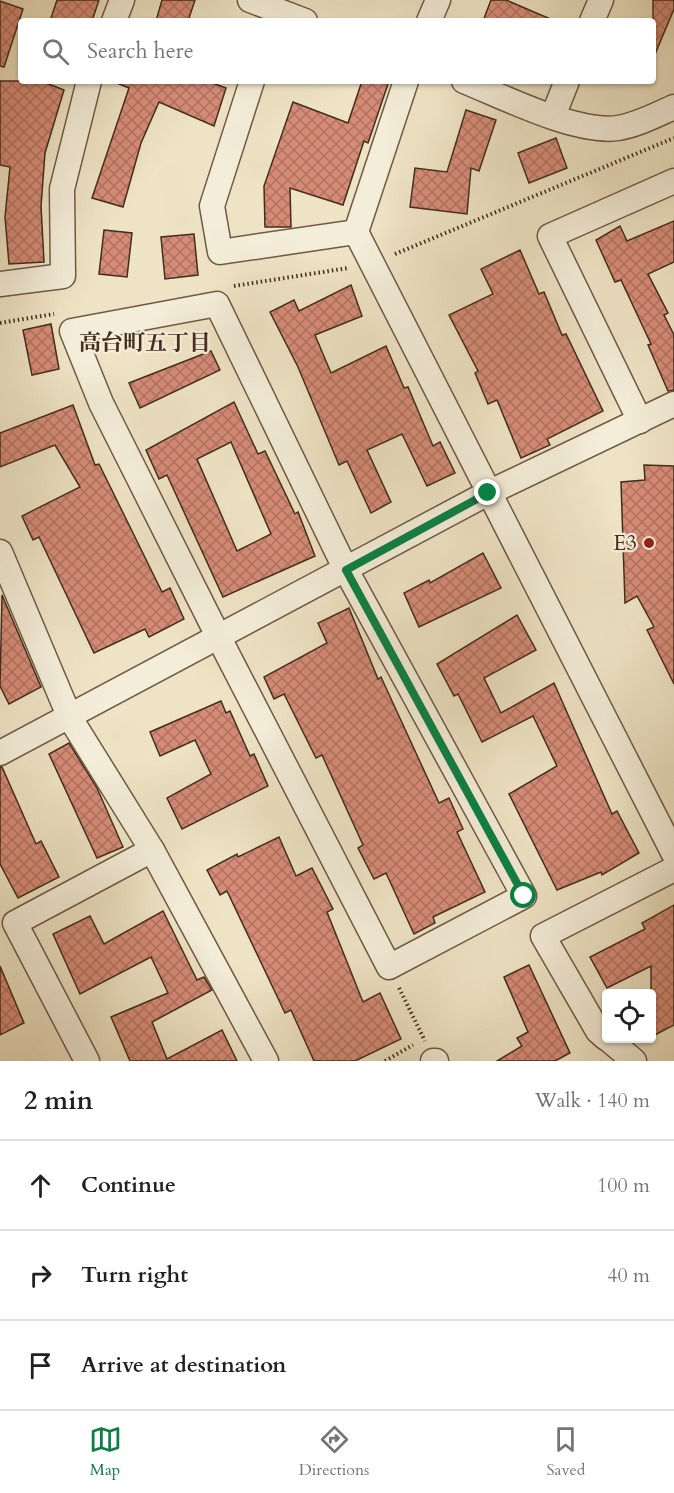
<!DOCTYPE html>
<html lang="en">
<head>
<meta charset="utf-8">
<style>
	body { margin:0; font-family:Cardo,"Noto Serif JP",serif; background:#f6f6f6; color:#202124 }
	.controls { position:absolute; right:18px; bottom:18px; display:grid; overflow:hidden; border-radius:6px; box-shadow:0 2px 4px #0004 }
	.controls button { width:54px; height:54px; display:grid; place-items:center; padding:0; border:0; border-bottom:2px solid #e0e0e0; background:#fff; color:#202124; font:30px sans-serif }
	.stop { position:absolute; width:18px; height:18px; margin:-14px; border:4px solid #0b8043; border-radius:50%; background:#fff }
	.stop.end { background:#0b8043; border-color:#fff; box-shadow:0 2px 6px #0008 }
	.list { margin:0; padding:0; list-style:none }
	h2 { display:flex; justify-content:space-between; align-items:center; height:78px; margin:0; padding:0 24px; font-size:26px }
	h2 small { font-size:20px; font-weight:400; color:#757577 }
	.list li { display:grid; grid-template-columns:39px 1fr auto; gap:18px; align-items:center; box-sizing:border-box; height:90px; padding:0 24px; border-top:2px solid #e0e0e0 }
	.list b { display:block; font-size:22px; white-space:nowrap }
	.list em { font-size:20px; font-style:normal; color:#757577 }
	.icon { flex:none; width:33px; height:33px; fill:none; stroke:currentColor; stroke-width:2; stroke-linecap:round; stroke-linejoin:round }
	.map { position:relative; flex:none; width:674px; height:1061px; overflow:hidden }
	.search { position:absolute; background:#fff; box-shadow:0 2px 4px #0004; left:18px; right:18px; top:18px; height:66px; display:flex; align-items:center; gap:15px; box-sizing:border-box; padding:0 21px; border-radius:6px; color:#757577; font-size:22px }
	.sheet { height:348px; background:#fff }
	nav { display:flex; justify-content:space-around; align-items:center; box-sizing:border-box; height:84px; border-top:2px solid #e0e0e0; background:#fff; font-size:16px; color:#757577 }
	nav a { display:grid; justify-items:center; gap:3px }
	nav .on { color:#0b8043 }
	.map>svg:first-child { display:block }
</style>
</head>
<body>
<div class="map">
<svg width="674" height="1061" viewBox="0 0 674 1061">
	<defs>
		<pattern id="building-cross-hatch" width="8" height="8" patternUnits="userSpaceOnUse" patternTransform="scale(1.5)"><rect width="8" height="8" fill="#d68b77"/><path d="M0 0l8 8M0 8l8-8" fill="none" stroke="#af7261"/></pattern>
	</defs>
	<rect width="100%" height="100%" fill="#eee3c4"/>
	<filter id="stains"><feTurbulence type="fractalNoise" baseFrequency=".00333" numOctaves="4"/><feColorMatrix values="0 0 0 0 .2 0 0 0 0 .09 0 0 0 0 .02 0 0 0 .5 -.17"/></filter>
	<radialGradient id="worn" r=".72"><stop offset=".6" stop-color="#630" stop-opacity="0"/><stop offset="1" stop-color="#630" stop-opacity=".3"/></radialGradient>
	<g fill="url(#building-cross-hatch)" stroke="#432d1c" stroke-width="1.5" fill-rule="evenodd">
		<polygon points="57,0 99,0 92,21 50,21"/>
		<polygon points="162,0 195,0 188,21 156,21"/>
		<polygon points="491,0 506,0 555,21 483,21"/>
		<polygon points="653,0 674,0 674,9 653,59"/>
		<polygon points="0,1 23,9 4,67 0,66"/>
		<polygon points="0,81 41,81 64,90 45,153 41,206 44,262 9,264 5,217 10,167 0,165"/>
		<polygon points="112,81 207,81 226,88 214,126 159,102 141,143 123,207 92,198 129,88"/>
		<polygon points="362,81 389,81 368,143 364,141 343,205 290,188 291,227 265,227 264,186 293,102 348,123"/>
		<polygon points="466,110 496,120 479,171 471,168 467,214 410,207 415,168 447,172"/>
		<polygon points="556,138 567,168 529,183 518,153"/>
		<polygon points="674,221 674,262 648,274 668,313 664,315 674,335 674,390 668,391 648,345 651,344 621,280 615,282 596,240 620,226 627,241"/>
		<polygon points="104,230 132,233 127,277 99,274"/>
		<polygon points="194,234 198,275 165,279 161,237"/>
		<polygon points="520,250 539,294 544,292 562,335 566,334 603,411 547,439 550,445 521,458 497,400 488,404 475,373 478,371 449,315 493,294 481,269"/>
		<polygon points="351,285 362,316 315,335 331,373 386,346 404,388 408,387 433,446 440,442 455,473 427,486 402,434 367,450 391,502 371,513 347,461 339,465 298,367 270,312 294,300 299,311"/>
		<polygon points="51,324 59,369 32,375 23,330"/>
		<polygon points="211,351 220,370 140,408 129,383"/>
		<path d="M234,402L258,454L265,451L295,514L298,512L315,556L223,597L167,475L159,479L146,450ZM231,442L271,534L237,551L197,459Z"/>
		<polygon points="73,405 95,465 99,464 162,592 170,588 184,619 149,637 145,629 94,653 39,537 33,540 22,516 80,487 55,445 0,467 0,433"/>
		<polygon points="644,465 674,466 674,684 647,630 654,627 637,596 625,603 621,482 645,480"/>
		<polygon points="483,553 501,588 419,627 404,593 429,580 430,583"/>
		<polygon points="2,595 41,687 9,704 0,686"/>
		<polygon points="349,608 378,679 381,677 439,803 449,798 463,829 457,832 485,892 433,917 435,923 414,934 386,873 374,879 358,848 363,845 322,755 316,758 284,694 274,699 264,677 327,643 318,623"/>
		<polygon points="517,615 536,650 484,678 501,713 554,683 612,814 617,811 639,853 602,875 601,872 557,890 509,794 557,766 533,716 482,742 458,694 454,696 437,664"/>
		<polygon points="221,701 226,713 230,711 250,756 254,754 268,786 182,829 167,798 211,774 195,740 160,756 150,732"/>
		<polygon points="69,743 97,788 123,847 97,858 49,754"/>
		<polygon points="0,767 2,767 36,844 41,841 59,877 18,898 0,864"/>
		<polygon points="279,837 296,876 312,868 333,909 327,912 363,1002 380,993 401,1039 355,1061 314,1061 291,1010 285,1013 227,891 220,895 207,870 237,854 238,857"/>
		<polygon points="674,905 674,1025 651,1037 651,966 607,988 590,957 645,929 642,923"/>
		<polygon points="163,911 197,980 204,977 212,990 152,1022 167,1059 222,1030 237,1061 130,1061 111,1017 168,993 151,957 80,994 53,934 90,916 104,944"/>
		<polygon points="529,965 570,1053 555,1061 497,1061 522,1046 517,1038 528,1032 504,977"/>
		<polygon points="0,966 24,1023 0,1035"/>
	</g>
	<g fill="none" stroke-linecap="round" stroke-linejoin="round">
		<defs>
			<g id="minor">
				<polyline points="250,0 305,21"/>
				<polyline points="114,21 122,0"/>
				<polyline points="429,21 438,0"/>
				<polyline points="592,21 601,0"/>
				<polyline points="252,81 212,206 220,252 356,232"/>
				<polyline points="406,81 356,232 674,854"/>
				<path d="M464,81C504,97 576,134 618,128C637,125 656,115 674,107"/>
				<polyline points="553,116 567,81"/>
				<polyline points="0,284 63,276 62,189 89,81"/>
				<polygon points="217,304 346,570 524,896 389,967 218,636 101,403 72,331"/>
				<polyline points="640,421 550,236 674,181"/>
				<polyline points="0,552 70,718 152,850 266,1061"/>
				<polyline points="0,753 488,493 674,404"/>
				<polyline points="606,1038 598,1031 543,936 674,869"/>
				<polyline points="607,1038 634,1061"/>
				<polyline points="87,1061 15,923 152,850"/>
				<polyline points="433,1061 436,1061"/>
			</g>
		</defs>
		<use href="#minor" stroke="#6e5a46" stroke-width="27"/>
		<g stroke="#432d1c" stroke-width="4" stroke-dasharray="1.5 3" stroke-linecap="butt">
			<polyline points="395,254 674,138"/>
			<polyline points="234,286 348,268"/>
			<polyline points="0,323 54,314"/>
			<polyline points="399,988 425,1041"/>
			<polyline points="385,1061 413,1045"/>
		</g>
		<use href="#minor" stroke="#f4edd9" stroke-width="24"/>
	</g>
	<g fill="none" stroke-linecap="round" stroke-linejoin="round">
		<polyline stroke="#0b8043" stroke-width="8" points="488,493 346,570 524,896"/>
	</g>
	<circle fill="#8f2418" stroke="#f4edd9" stroke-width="2" cx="649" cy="543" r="6"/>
	<g text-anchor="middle" stroke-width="4.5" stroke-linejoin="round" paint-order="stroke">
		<g font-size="21" fill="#432d1c" stroke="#f4edd9" text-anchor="end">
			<text x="637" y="550">E3</text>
		</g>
		<g font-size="22" font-weight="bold" fill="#432d1c" stroke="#f4edd9">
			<text x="145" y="350">高台町五丁目</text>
		</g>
	</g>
	<rect width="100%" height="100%" filter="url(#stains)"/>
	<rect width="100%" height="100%" fill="url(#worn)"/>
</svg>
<div class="controls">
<button><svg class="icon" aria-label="locate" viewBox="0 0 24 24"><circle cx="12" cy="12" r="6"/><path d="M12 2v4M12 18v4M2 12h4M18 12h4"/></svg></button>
</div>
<div class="stop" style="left:524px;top:896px"></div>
<div class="stop end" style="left:488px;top:493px"></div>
<div class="search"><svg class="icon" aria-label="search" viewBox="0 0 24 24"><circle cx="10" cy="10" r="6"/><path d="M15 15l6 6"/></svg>Search here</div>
</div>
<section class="sheet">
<h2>2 min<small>Walk · 140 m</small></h2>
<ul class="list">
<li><svg class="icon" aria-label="ahead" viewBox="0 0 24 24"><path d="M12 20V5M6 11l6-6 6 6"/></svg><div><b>Continue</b></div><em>100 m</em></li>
<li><svg class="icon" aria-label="right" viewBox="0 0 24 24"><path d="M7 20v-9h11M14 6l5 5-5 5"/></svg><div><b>Turn right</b></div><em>40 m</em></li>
<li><svg class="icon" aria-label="arrive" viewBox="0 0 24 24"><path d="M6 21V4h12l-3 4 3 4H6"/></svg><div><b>Arrive at destination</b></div></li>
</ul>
</section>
<nav>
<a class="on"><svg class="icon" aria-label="map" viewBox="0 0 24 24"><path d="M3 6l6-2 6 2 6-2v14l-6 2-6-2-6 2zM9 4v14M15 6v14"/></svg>Map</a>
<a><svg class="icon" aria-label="directions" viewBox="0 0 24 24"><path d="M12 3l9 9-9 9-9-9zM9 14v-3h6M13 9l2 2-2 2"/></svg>Directions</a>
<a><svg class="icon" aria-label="saved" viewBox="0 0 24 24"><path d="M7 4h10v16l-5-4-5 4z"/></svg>Saved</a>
</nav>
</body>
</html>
